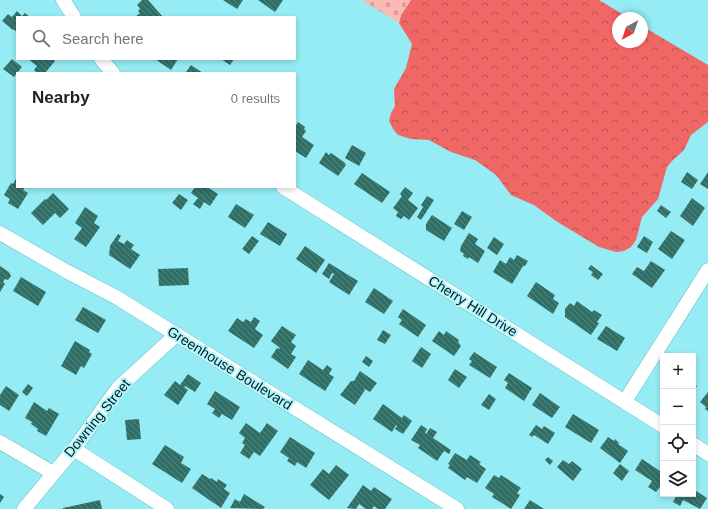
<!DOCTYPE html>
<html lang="en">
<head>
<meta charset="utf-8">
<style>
	body { margin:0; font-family:Helvetica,sans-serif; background:#f2f2f2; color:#202124 }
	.controls { position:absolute; right:12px; bottom:12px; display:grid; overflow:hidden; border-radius:0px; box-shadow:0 2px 6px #0003 }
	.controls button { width:36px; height:36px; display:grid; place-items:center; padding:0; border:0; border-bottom:1px solid #e0e0e0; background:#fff; color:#202124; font:20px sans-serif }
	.compass { position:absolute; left:612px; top:12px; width:36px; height:36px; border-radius:50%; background:#fff; box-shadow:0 2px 6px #0003; rotate:220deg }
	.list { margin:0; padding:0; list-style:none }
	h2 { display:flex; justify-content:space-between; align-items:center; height:52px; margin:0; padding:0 16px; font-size:17px }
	h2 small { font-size:13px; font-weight:400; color:#757577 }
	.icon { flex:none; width:22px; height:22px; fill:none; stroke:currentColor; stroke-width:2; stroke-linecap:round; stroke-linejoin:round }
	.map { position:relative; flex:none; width:708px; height:509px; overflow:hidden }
	.search { position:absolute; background:#fff; box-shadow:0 2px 6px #0003; left:16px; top:16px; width:280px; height:44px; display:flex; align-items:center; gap:10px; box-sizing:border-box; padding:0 14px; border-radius:0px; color:#757577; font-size:15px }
	.panel { position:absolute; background:#fff; box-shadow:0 2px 6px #0003; left:16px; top:72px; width:280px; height:116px; border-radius:0px }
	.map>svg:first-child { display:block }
</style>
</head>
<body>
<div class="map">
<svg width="708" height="509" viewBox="0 0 708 509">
	<defs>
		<pattern id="forest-crowns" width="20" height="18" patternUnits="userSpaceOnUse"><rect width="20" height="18" fill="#ef6866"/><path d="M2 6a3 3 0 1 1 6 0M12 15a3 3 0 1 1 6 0" fill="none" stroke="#bf5553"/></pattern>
		<pattern id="cemetery-stones" width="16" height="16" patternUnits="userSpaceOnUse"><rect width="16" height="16" fill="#fdbab5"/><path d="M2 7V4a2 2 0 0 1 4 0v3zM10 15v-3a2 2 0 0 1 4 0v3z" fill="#d79f9b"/></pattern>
		<pattern id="building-back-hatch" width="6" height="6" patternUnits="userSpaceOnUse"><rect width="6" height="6" fill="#2f6f66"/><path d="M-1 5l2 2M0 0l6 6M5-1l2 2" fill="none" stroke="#578680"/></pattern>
	</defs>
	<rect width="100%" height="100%" fill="#96ecf4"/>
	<polygon fill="url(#forest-crowns)" points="411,0 599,0 629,18 618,18 618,42 642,42 642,26 708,65 708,122 691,135 684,150 672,161 667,167 658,199 642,217 636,240 631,247 624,251 616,252 599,247 556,221 534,205 511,195 496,175 475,160 451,152 429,140 411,139 398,135 393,129 389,121 391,113 395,106 394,89 406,68 412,44 399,23 401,15"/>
	<polygon fill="url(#cemetery-stones)" points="362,0 411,0 401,15 399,23"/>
	<g fill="url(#building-back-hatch)">
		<polygon points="142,0 148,0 163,17 135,17 140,13 138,11 140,9 137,5"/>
		<polygon points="223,0 243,0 237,9"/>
		<polygon points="258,0 283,0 275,12"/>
		<polygon points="17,11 22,16 25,13 30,17 17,17 17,32 13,29 13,30 2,21 8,14 12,17"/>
		<polygon points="12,59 22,67 14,77 3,69"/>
		<polygon points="28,59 53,59 55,61 45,73 37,73 34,70 37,66"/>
		<polygon points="155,59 178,59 171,70"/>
		<polygon points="221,59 234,59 230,65"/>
		<polygon points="191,65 203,73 186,72"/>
		<polygon points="298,122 305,127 304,129 306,131 302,137 314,145 306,158 295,151 295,127"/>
		<polygon points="352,145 366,153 359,166 345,158"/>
		<polygon points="326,152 329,155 331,153 344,162 346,165 338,176 319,163"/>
		<polygon points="687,172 698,180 692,189 681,182"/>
		<polygon points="708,172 708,189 700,184"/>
		<polygon points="362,173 390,192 382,203 354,184"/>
		<polygon points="17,177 17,187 25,187 23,190 28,193 18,209 8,203 10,199 4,195 11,183 13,184"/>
		<polygon points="195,187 207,187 218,194 210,206 204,202 200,209 193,204 198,198 191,193"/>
		<polygon points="405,187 413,193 408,200 418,208 409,220 404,216 401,219 396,216 398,212 393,208 402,196 400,194"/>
		<polygon points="53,193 69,209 60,218 55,213 43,225 31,213 45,199 46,200"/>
		<polygon points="179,194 188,200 181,210 172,203"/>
		<polygon points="427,196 434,200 421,220 417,217 423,207 421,205"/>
		<polygon points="692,198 705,208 693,226 680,216"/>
		<polygon points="236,204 254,215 245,228 228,217"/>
		<polygon points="661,205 671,212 666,218 657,211"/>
		<polygon points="85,207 98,216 94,223 100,227 86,247 74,239 82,228 75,223"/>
		<polygon points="462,211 472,217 464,230 454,224"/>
		<polygon points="432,215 452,228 444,241 426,230 426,224"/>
		<polygon points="268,222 287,234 280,246 260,234"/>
		<polygon points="671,231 685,240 672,259 658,249"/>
		<polygon points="469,233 478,239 475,244 485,251 478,263 469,257 468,259 463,256 464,254 460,251 461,246"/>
		<polygon points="118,234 121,236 118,241 124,244 127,240 134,245 131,249 140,255 130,269 109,255 110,246"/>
		<polygon points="252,236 259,241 249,254 242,249"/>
		<polygon points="644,236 653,242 647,253 637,247"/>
		<polygon points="494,237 504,244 497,255 487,248"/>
		<polygon points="305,246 325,260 316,273 296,259"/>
		<polygon points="517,255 528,261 525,266 523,266 512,284 493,272 500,260 506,264 510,257 514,260"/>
		<polygon points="651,261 665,270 652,288 632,274 637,267 644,271"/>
		<polygon points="329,263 358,281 349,295 329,282 334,274 332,273 329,279 322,274"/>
		<polygon points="591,265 603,274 598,280 591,275 593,272 588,269"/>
		<polygon points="0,266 9,272 11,276 8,280 5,279 3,282 5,284 0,292"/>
		<polygon points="188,268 189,285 159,286 158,269"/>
		<polygon points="21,277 46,292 38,306 13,291"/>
		<polygon points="536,282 555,295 553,299 559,303 553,314 527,296"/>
		<polygon points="374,288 393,301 384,314 365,302"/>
		<polygon points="577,301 592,312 594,310 602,315 597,322 599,323 591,335 565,317 565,309 570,303 574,306"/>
		<polygon points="83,307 106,320 98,333 75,320"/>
		<polygon points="403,309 426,325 418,337 399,324 402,320 398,317"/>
		<polygon points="254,317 260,321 255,329 263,335 254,348 228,331 237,318 243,322 246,319 251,322"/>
		<polygon points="282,326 296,335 291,342 296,346 291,354 296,357 288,369 271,357 277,348 279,349 280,348 271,341"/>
		<polygon points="606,326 625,338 617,351 597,339"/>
		<polygon points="383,330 391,335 385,344 377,340"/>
		<polygon points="439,331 444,335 446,331 459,340 458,342 461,346 454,356 432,341"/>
		<polygon points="75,341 90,350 89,352 92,354 84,368 81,366 76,375 61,366"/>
		<polygon points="421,347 431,354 422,368 412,361"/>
		<polygon points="474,352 497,367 490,378 469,365 472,361 469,359"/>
		<polygon points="366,356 373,361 369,367 362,362"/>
		<polygon points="308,360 323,370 327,365 332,369 329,374 334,377 325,391 299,374"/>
		<polygon points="455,369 467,377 459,388 448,380"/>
		<polygon points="360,371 377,383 370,392 363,388 365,390 355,405 340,395 351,381 354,381"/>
		<polygon points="509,373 532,388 524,401 505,388 508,383 504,380"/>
		<polygon points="188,374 201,383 195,392 185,386 184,387 188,390 178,405 164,395 175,381 180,385"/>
		<polygon points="693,383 697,386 693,392"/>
		<polygon points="28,384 33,388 27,396 22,392"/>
		<polygon points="6,386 19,395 9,411 0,405 0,395"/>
		<polygon points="215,391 240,407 232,420 222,414 219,418 212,413 215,409 207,404"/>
		<polygon points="708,392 708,411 705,409 706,407 700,402"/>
		<polygon points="540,393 560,407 552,418 532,405"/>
		<polygon points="489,394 496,399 489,410 481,405"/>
		<polygon points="34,402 47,411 49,408 59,414 46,436 37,431 38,429 31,424 32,422 25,418"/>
		<polygon points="383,404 402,418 404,415 412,421 403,434 395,429 397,426 396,425 392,432 373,419"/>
		<polygon points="573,414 599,430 591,443 565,427"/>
		<polygon points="139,419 141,439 127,440 125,420"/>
		<polygon points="246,423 260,433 267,423 278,431 260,456 254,452 249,459 240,453 245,445 242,443 245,438 239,433"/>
		<polygon points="421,425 427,429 425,433 426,434 430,428 437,432 433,438 451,450 449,454 444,451 437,461 418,448 420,445 411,440"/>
		<polygon points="536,425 542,429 544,426 555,433 548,444 534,435 532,437 529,435"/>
		<polygon points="290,437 315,453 306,468 297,462 295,466 287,461 289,458 280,452"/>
		<polygon points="608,437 614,441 615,439 619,443 618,444 628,451 620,463 600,448"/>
		<polygon points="165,445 184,457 181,463 191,469 182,483 152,464"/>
		<polygon points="455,453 467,460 470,455 481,462 479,464 486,469 477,483 467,477 465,480 448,468 450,465 448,464"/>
		<polygon points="548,457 553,461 550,465 545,460"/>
		<polygon points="642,459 663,473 663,483 656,492 648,487 652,481 635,470"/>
		<polygon points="563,460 569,464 572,461 582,469 573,481 557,467"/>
		<polygon points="620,464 629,471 622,481 613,473"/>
		<polygon points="336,465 349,475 329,500 310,485 323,469 329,474"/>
		<polygon points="202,474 210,479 211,478 217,482 218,479 227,485 224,489 230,493 221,508 192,488"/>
		<polygon points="494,475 499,478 501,475 521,488 517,493 520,495 511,509 492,497 494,494 485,488"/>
		<polygon points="363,485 371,491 374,487 392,499 385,509 378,509 374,506 372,509 366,509 359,504 356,509 347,508"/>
		<polygon points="693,489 707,498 700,509 683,500 680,506 673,502 676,496 676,494 693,494"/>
		<polygon points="0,494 4,497 0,503"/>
		<polygon points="244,494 265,507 263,509 230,508 235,499 240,502"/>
		<polygon points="100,500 102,509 63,509 63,508"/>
		<polygon points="530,500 544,509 524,509"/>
	</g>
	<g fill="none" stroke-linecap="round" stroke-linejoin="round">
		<defs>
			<g id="minor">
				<polyline points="63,0 74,17"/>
				<polyline points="101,59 113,73"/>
				<polyline points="283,187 663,426"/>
				<polyline points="0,233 66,271 116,297 457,509"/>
				<polyline points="625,401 708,270"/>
				<polyline points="0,442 53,473"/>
				<polyline points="693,444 708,454"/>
				<polyline points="74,449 167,509"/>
				<polyline points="24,509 74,449 118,388 177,334"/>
			</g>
		</defs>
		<use href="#minor" stroke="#67bdc4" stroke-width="15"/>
		<use href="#minor" stroke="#fff" stroke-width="14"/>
	</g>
	<g text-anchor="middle" stroke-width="4" stroke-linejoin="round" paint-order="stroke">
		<g font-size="14" fill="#011b1d" stroke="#b3f7fd">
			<text transform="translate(473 306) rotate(32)" y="5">Cherry Hill Drive</text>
			<text transform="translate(230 368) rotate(32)" y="5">Greenhouse Boulevard</text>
			<text transform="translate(97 418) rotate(-51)" y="5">Downing Street</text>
		</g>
	</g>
</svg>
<div class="controls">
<button>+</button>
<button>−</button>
<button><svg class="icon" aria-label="locate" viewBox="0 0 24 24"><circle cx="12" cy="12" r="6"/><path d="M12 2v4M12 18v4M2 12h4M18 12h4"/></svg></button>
<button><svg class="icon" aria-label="layers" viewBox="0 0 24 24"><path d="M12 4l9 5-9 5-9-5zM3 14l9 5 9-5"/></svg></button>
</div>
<svg class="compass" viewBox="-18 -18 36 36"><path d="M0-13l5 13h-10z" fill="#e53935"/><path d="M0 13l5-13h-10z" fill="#757577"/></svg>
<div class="search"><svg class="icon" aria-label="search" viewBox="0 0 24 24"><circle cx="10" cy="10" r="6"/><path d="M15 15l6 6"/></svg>Search here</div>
<section class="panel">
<h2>Nearby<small>0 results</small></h2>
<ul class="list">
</ul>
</section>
</div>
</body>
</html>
